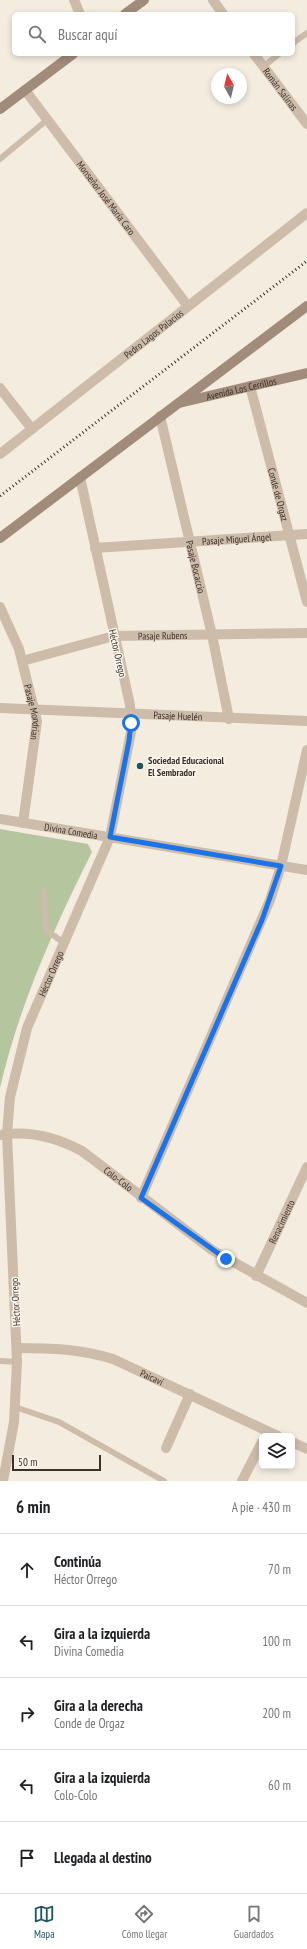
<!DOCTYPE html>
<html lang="es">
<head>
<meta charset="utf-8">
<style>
	body { margin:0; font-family:"PT Sans Narrow",sans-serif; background:#f2f2f2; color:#202124 }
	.controls { position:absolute; right:12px; bottom:12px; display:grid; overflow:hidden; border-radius:6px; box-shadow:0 2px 6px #0003 }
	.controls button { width:36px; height:36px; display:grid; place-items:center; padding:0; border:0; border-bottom:1px solid #e0e0e0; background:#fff; color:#202124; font:20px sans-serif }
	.compass { position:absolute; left:211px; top:68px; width:36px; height:36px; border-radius:50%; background:#fff; box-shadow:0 2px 6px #0003; rotate:352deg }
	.scale { position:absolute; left:12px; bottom:10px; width:89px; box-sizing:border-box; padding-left:4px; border:2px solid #3b302a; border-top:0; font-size:11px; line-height:14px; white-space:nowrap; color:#3b302a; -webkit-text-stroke:3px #fbf5ec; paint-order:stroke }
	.stop { position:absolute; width:12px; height:12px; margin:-9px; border:3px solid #1a73e8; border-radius:50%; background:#fff }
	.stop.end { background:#1a73e8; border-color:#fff; box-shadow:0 1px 4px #0008 }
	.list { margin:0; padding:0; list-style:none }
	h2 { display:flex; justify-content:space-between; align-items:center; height:52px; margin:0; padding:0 16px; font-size:17px }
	h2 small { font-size:13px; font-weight:400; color:#757577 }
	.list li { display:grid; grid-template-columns:26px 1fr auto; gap:12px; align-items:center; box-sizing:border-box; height:72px; padding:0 16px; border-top:1px solid #e0e0e0 }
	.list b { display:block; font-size:15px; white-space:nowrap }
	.list p { margin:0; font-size:13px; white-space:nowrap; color:#757577 }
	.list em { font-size:13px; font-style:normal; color:#757577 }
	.icon { flex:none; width:22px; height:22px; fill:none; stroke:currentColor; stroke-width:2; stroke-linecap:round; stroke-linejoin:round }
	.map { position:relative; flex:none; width:307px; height:1481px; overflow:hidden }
	.search { position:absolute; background:#fff; box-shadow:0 2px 6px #0003; left:12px; right:12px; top:12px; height:44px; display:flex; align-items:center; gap:10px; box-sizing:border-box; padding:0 14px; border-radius:6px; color:#757577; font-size:15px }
	.sheet { height:412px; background:#fff }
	nav { display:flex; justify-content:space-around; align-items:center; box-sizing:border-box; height:56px; border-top:1px solid #e0e0e0; background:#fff; font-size:11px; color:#757577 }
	nav a { display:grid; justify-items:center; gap:2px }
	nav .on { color:#1d565f }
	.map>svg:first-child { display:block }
</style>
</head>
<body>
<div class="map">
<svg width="307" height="1481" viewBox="0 0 307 1481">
	<rect width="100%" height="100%" fill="#f4ecdf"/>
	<path fill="#b5c59e" d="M0,829L88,844L92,852C54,928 19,1005 0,1088Z"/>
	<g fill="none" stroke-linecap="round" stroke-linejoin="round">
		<g stroke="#cdbcaa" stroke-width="6">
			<polyline points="293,43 307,33"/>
			<polyline points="263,67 279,54"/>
			<polyline points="0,159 47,120"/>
			<polyline points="44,891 46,930 64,943"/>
			<polyline points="0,1361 17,1362"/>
			<polyline points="15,1407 59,1422 164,1481"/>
		</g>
		<g stroke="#cdbcaa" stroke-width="10">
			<polyline points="74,0 80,14"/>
			<polyline points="213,0 223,14"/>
			<path id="s1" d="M254,54L307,124"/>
			<path id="s2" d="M25,90L187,305"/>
			<path id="s3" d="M250,386L307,602"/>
			<polyline points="0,388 32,429"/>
			<path id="s4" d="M160,416L212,635L229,719"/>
			<path id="s5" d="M0,454L307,213"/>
			<path id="s6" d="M95,548L307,534"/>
			<path id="s7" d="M0,607L19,649L37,721L23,823"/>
			<path id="s8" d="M22,661L114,636L307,633"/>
			<path id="s9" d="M0,708L307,721"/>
			<path id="s10" d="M0,819L307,870"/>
			<path id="s11" d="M0,1135C29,1130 56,1137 82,1151L212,1250L307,1303"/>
			<polyline points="141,1198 270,900 281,866 307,750"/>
			<path id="s12" d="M256,1276L307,1167"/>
			<path id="s13" d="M17,1348C51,1348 81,1349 113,1359L278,1436"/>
			<polyline points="292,1442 307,1449"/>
			<polyline points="166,1448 190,1394"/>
			<path id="s14" d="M3,1481L14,1422L17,1362L7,1134L10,1097L27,1028L110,837L131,732L130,705L80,477"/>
			<polyline points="242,1481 262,1442"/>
		</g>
		<g stroke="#a18b7b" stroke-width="10">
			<polyline points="125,14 144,0"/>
			<polyline points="0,109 73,54"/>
			<path id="s15" d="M179,403L307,373"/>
			<polyline points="0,538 307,306"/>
		</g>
		<polyline stroke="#3b302a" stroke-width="3" stroke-dasharray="1 3" stroke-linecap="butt" points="0,496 307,261"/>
	</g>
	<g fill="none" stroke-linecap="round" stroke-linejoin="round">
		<polyline stroke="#1a73e8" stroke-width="5" points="131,723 129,741 110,837 281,866 262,920 141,1198 226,1259"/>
	</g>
	<circle fill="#1d565f" stroke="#fbf5ec" stroke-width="1.5" cx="140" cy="766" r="4"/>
	<g text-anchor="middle" stroke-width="3" stroke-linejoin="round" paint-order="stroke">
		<g font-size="10" fill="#3b302a" stroke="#fbf5ec">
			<text dy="4" stroke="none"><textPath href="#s1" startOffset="44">Román Salinas</textPath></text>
			<text dy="4" stroke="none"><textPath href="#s2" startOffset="135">Monseñor José María Caro</textPath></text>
			<text dy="4" stroke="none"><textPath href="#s5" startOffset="195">Pedro Lagos Palacios</textPath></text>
			<text dy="4" stroke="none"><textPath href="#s15" startOffset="64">Avenida Los Cerrillos</textPath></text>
			<text dy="4" stroke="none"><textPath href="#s3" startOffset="112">Conde de Orgaz</textPath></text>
			<text dy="4" stroke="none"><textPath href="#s6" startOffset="142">Pasaje Miguel Ángel</textPath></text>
			<text dy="4" stroke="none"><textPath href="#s4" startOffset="155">Pasaje Bocaccio</textPath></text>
			<text dy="4" stroke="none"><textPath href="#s8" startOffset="144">Pasaje Rubens</textPath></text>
			<text transform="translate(118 653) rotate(77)" y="4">Héctor Orrego</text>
			<text dy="4" stroke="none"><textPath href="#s7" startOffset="111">Pasaje Mondrian</textPath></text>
			<text dy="4" stroke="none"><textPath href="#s9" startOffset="178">Pasaje Huelén</textPath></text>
			<text dy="4" stroke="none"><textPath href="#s10" startOffset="72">Divina Comedia</textPath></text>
			<text dy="4" stroke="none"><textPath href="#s14" startOffset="516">Héctor Orrego</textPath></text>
			<text dy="4" stroke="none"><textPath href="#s11" startOffset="131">Colo-Colo</textPath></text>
			<text dy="4" stroke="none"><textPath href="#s12" startOffset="60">Renacimiento</textPath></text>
			<text transform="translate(15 1302) rotate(-93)" y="4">Héctor Orrego</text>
			<text dy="4" stroke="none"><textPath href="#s13" startOffset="140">Paicaví</textPath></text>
		</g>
		<g font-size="10" font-weight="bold" fill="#3b302a" stroke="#fbf5ec" text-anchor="start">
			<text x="148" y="764">Sociedad Educacional<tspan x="148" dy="12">El Sembrador</tspan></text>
		</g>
	</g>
</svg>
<div class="controls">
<button><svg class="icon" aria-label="layers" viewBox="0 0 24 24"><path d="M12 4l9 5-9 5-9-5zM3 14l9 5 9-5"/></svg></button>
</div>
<svg class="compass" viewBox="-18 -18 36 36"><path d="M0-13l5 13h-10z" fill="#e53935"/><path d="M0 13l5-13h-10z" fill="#757577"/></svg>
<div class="scale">50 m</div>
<div class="stop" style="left:131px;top:723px"></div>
<div class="stop end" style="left:226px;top:1259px"></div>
<div class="search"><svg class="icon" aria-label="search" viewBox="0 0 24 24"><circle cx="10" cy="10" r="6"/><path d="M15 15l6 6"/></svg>Buscar aquí</div>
</div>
<section class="sheet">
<h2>6 min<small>A pie · 430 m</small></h2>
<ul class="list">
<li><svg class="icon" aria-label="ahead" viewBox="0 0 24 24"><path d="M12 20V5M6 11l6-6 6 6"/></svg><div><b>Continúa</b><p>Héctor Orrego</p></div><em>70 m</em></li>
<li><svg class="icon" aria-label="left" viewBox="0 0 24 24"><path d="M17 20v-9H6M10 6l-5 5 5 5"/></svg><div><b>Gira a la izquierda</b><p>Divina Comedia</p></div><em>100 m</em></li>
<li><svg class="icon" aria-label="right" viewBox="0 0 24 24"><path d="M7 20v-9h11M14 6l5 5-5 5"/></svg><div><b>Gira a la derecha</b><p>Conde de Orgaz</p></div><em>200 m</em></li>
<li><svg class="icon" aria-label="left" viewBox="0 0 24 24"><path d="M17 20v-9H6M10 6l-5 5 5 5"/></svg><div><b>Gira a la izquierda</b><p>Colo-Colo</p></div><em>60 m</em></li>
<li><svg class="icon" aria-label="arrive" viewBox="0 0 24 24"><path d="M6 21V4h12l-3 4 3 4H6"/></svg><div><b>Llegada al destino</b></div></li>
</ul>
</section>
<nav>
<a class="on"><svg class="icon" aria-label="map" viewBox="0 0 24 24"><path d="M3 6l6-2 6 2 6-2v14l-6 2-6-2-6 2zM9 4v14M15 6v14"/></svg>Mapa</a>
<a><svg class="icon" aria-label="directions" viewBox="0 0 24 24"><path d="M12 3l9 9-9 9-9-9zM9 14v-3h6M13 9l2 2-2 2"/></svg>Cómo llegar</a>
<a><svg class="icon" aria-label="saved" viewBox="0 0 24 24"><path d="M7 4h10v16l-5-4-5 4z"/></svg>Guardados</a>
</nav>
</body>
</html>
